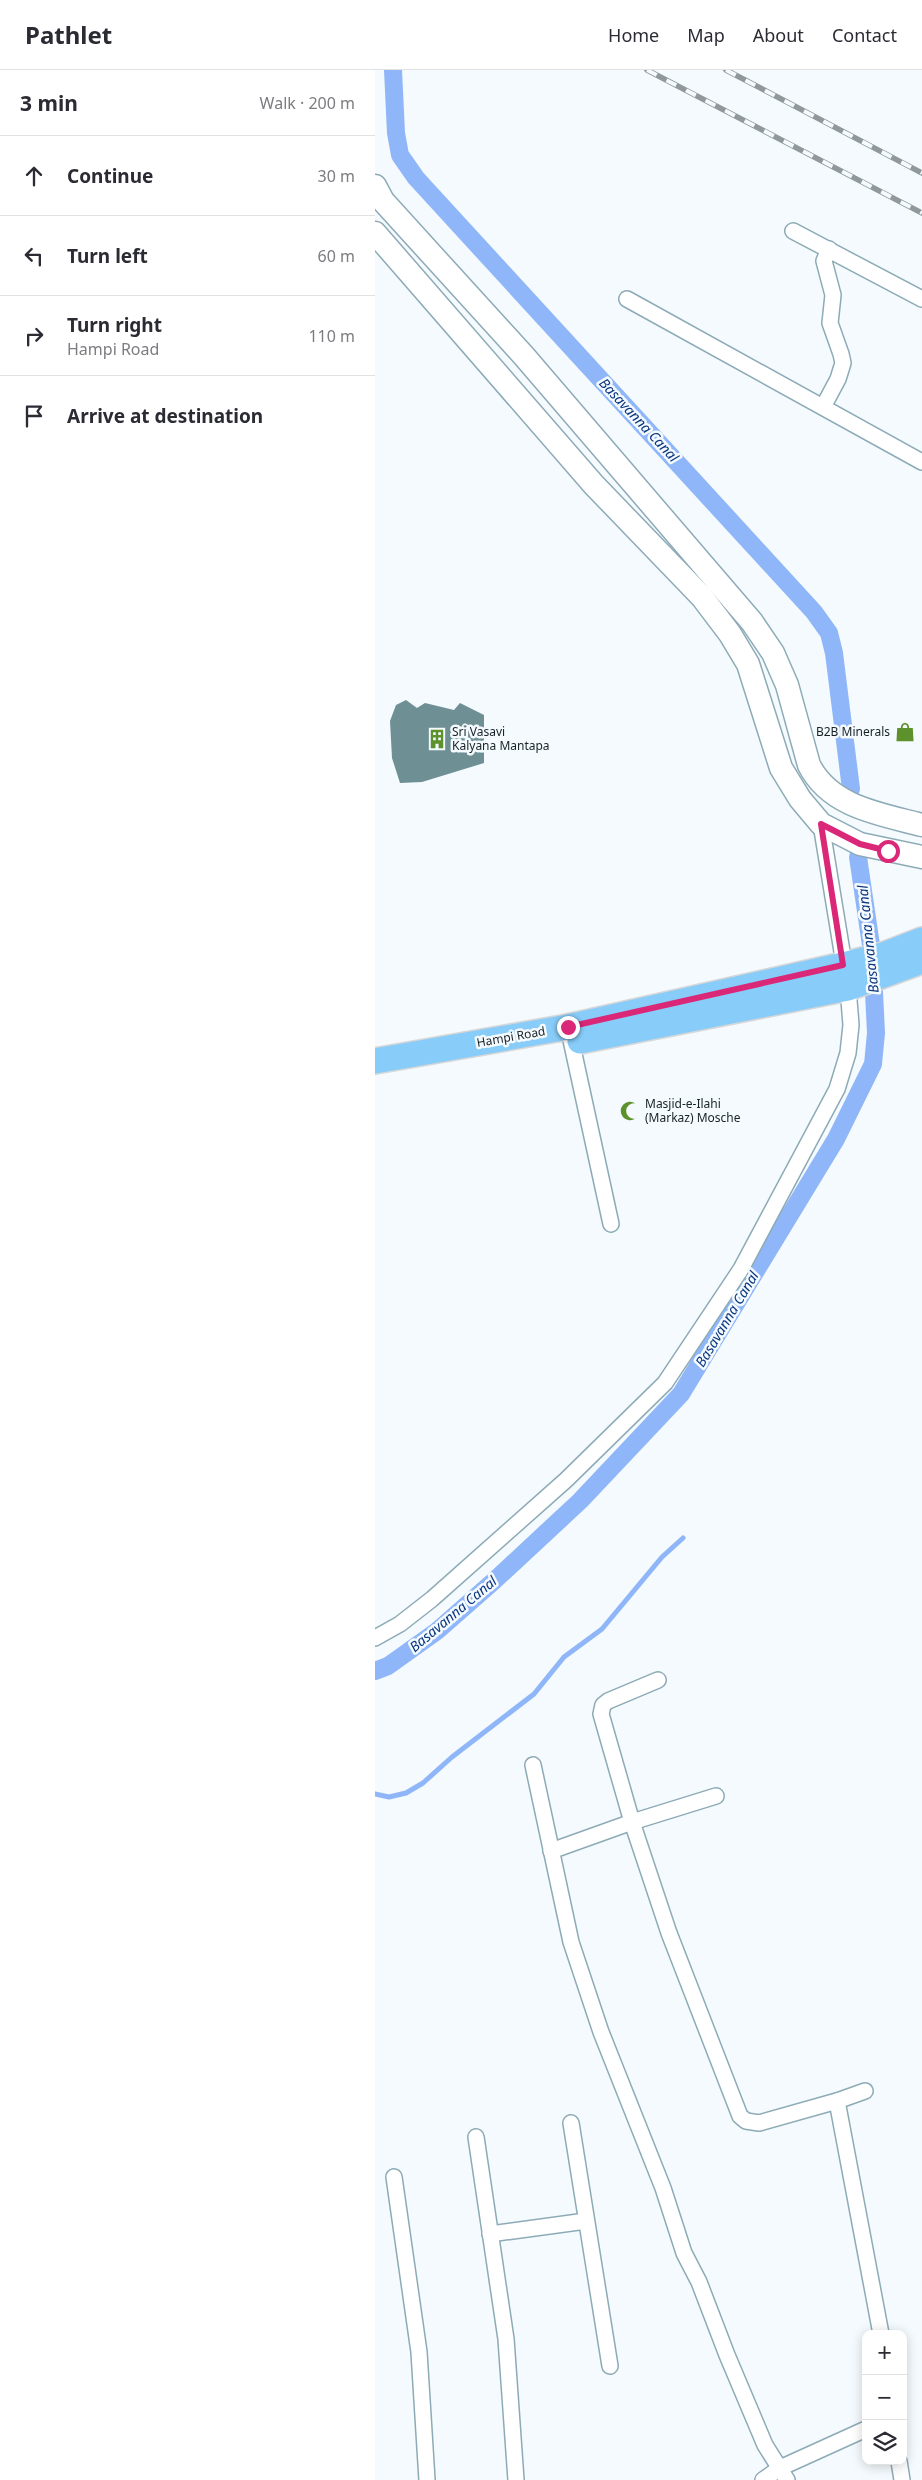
<!DOCTYPE html>
<html lang="en">
<head>
<meta charset="utf-8">
<style>
	body { margin:0; font-family:"Noto Sans",sans-serif; background:#f2f2f3; color:#2b2b33 }
	.controls { position:absolute; right:15px; bottom:15px; display:grid; overflow:hidden; border-radius:10px; box-shadow:0 2px 12px #0003 }
	.controls button { width:45px; height:45px; display:grid; place-items:center; padding:0; border:0; border-bottom:1px solid #e1e1e2; background:#fff; color:#2b2b33; font:25px sans-serif }
	.stop { position:absolute; width:15px; height:15px; margin:-11px; border:4px solid #db2777; border-radius:50%; background:#fff }
	.stop.end { background:#db2777; border-color:#fff; box-shadow:0 1px 5px #0008 }
	.list { margin:0; padding:0; list-style:none }
	h2 { display:flex; justify-content:space-between; align-items:center; height:65px; margin:0; padding:0 20px; font-size:21px }
	h2 small { font-size:16px; font-weight:400; color:#7c7c81 }
	.list li { display:grid; grid-template-columns:32px 1fr auto; gap:15px; align-items:center; box-sizing:border-box; height:80px; padding:0 20px; border-top:1px solid #e1e1e2 }
	.list b { display:block; font-size:19px; white-space:nowrap }
	.list p { margin:0; font-size:16px; white-space:nowrap; color:#7c7c81 }
	.list em { font-size:16px; font-style:normal; color:#7c7c81 }
	.icon { flex:none; width:28px; height:28px; fill:none; stroke:currentColor; stroke-width:2; stroke-linecap:round; stroke-linejoin:round }
	.map { position:relative; flex:none; width:547px; height:2410px; overflow:hidden }
	header { display:flex; align-items:center; gap:30px; box-sizing:border-box; height:70px; padding:0 25px; background:#fff; border-bottom:1px solid #e1e1e2 }
	header strong { font-size:24px }
	nav { display:flex; gap:28px; margin-inline-start:auto; font-size:18px }
	main { display:flex }
	aside { flex:1; background:#fff }
	.map>svg:first-child { display:block }
</style>
</head>
<body>
<header>
<strong>Pathlet</strong>
<nav><a>Home</a><a>Map</a><a>About</a><a>Contact</a></nav>
</header>
<main>
<aside>
<h2>3 min<small>Walk · 200 m</small></h2>
<ul class="list">
<li><svg class="icon" aria-label="ahead" viewBox="0 0 24 24"><path d="M12 20V5M6 11l6-6 6 6"/></svg><div><b>Continue</b></div><em>30 m</em></li>
<li><svg class="icon" aria-label="left" viewBox="0 0 24 24"><path d="M17 20v-9H6M10 6l-5 5 5 5"/></svg><div><b>Turn left</b></div><em>60 m</em></li>
<li><svg class="icon" aria-label="right" viewBox="0 0 24 24"><path d="M7 20v-9h11M14 6l5 5-5 5"/></svg><div><b>Turn right</b><p>Hampi Road</p></div><em>110 m</em></li>
<li><svg class="icon" aria-label="arrive" viewBox="0 0 24 24"><path d="M6 21V4h12l-3 4 3 4H6"/></svg><div><b>Arrive at destination</b></div></li>
</ul>
</aside>
<div class="map">
<svg width="547" height="2410" viewBox="0 0 547 2410">
	<rect width="100%" height="100%" fill="#f4fafd"/>
	<g fill="none" stroke-linecap="round" stroke-linejoin="round">
		<polyline stroke="#8fb6f8" stroke-width="5" points="0,1724 14,1727 31,1723 48,1713 77,1687 159,1624 189,1587 227,1559 287,1487 308,1468"/>
		<g stroke="#8fb6f8" stroke-width="18">
			<polyline points="18,0 21,63 25,85 41,108 439,542 454,563 459,583 476,719"/>
			<polyline points="0,1601 13,1596 62,1561 120,1510 205,1431 306,1324 461,1069 498,994 501,963 497,882 483,787"/>
		</g>
	</g>
	<polygon fill="#6e8f94" points="31,630 42,638 50,633 79,640 85,633 109,645 109,693 47,712 25,713 17,688 15,651 21,635"/>
	<g fill="none" stroke-linecap="round" stroke-linejoin="round">
		<defs>
			<g id="street">
				<polyline points="418,161 547,229"/>
				<polyline points="252,229 547,392"/>
				<polyline points="448,337 463,309 468,293 466,284 455,253 458,225 449,191 454,179"/>
				<polyline points="194,961 236,1154"/>
				<polyline points="0,1568 25,1554 57,1529 191,1410 290,1313 366,1199 462,1019 473,983 476,955 473,918 446,754"/>
				<polyline points="283,1610 233,1631 228,1635 226,1644 257,1752 294,1863 365,2046 371,2051 384,2053 462,2031"/>
				<polyline points="158,1695 196,1872 226,1962 288,2118 309,2183 324,2212 352,2285 390,2375 412,2410"/>
				<polyline points="176,1781 257,1752 341,1726"/>
				<polyline points="490,2021 462,2031 506,2264"/>
				<polyline points="196,2053 235,2296"/>
				<polyline points="101,2067 131,2269 141,2410"/>
				<polyline points="19,2107 44,2282 52,2410"/>
				<polyline points="115,2164 211,2151"/>
				<polyline points="524,2391 527,2410"/>
				<polyline points="388,2410 405,2398 491,2359"/>
			</g>
			<g id="secondary">
				<path d="M0,116L8,131L149,286L377,552L398,583L412,615L434,695C455,737 505,744 547,755"/>
				<polyline points="0,163 219,415 327,527 355,564 373,594 406,698 425,729 446,754 485,774 547,787"/>
			</g>
			<g id="primary">
				<polyline points="205,971 473,918 547,891"/>
				<polyline points="0,991 193,957 468,895 511,884 547,870"/>
			</g>
		</defs>
		<use href="#street" stroke="#8dabb7" stroke-width="18"/>
		<use href="#secondary" stroke="#8dabb7" stroke-width="25"/>
		<use href="#primary" stroke="#d5d7d8" stroke-width="28"/>
		<use href="#street" stroke="#fff" stroke-width="15"/>
		<use href="#secondary" stroke="#fff" stroke-width="22"/>
		<use href="#primary" stroke="#88ccf9" stroke-width="25"/>
		<defs>
			<g id="rail">
				<polyline points="272,0 547,143"/>
				<polyline points="351,0 547,103"/>
			</g>
		</defs>
		<use href="#rail" stroke="#90989c" stroke-width="5.5"/>
		<use href="#rail" stroke="#f4fafd" stroke-width="4" stroke-dasharray="11" stroke-linecap="butt"/>
	</g>
	<g fill="none" stroke-linecap="round" stroke-linejoin="round">
		<polyline stroke="#db2777" stroke-width="6" points="193,957 468,895 446,754 485,774 513,781"/>
	</g>
	<defs>
		<symbol id="shop-bare" viewBox="-9 -9 18 18"><path d="M-5-2.5h2.3a2.7 3.5 0 0 1 5.4 0H5L5.5 6h-11ZM-1.5-2.5h3a1.5 2.3 0 0 0-3 0Z" fill="#5d912b" stroke="#f4fafd" stroke-width="2.5" paint-order="stroke"/></symbol>
		<symbol id="building-bare" viewBox="-9 -9 18 18"><path d="M-4-6H4V6H1V3H-1V6H-4ZM-2.5-4.3h1.7v1.8h-1.7ZM.8-4.3h1.7v1.8H.8ZM-2.5-1h1.7V.8h-1.7ZM.8-1h1.7V.8H.8Z" fill="#5d912b" stroke="#f4fafd" stroke-width="2.5" paint-order="stroke"/></symbol>
		<symbol id="mosque-bare" viewBox="-9 -9 18 18"><path d="M3.5-4.9A6 6 0 1 0 3.5 4.9A5 5 0 1 1 3.5-4.9Z" fill="#5d912b" stroke="#f4fafd" stroke-width="2.5" paint-order="stroke"/></symbol>
	</defs>
	<g fill-rule="evenodd">
		<use href="#shop-bare" x="516" y="648" width="28" height="28"/>
		<use href="#building-bare" x="48" y="655" width="28" height="28"/>
		<use href="#mosque-bare" x="241" y="1027" width="28" height="28"/>
	</g>
	<g text-anchor="middle" stroke-width="5" stroke-linejoin="round" paint-order="stroke">
		<g font-size="12" fill="#172227" stroke="#f4fafd" text-anchor="start">
			<text x="77" y="666">Sri Vasavi<tspan x="77" dy="14">Kalyana Mantapa</tspan></text>
			<text x="515" y="666" text-anchor="end">B2B Minerals</text>
			<text x="270" y="1038">Masjid-e-Ilahi<tspan x="270" dy="14">(Markaz) Mosche</tspan></text>
		</g>
		<g font-size="12" fill="#172227" stroke="#f4fafd">
			<text transform="translate(136 967) rotate(-10)" y="4">Hampi Road</text>
		</g>
		<g font-size="14" font-style="italic" fill="#0b3680" stroke="#f4fafd">
			<text transform="translate(264 350) rotate(47)" y="5">Basavanna Canal</text>
			<text transform="translate(493 869) rotate(-96)" y="5">Basavanna Canal</text>
			<text transform="translate(352 1249) rotate(-59)" y="5">Basavanna Canal</text>
			<text transform="translate(78 1544) rotate(-40)" y="5">Basavanna Canal</text>
		</g>
	</g>
</svg>
<div class="controls">
<button>+</button>
<button>−</button>
<button><svg class="icon" aria-label="layers" viewBox="0 0 24 24"><path d="M12 4l9 5-9 5-9-5zM3 14l9 5 9-5"/></svg></button>
</div>
<div class="stop" style="left:513px;top:781px"></div>
<div class="stop end" style="left:193px;top:957px"></div>
</div>
</main>
</body>
</html>
